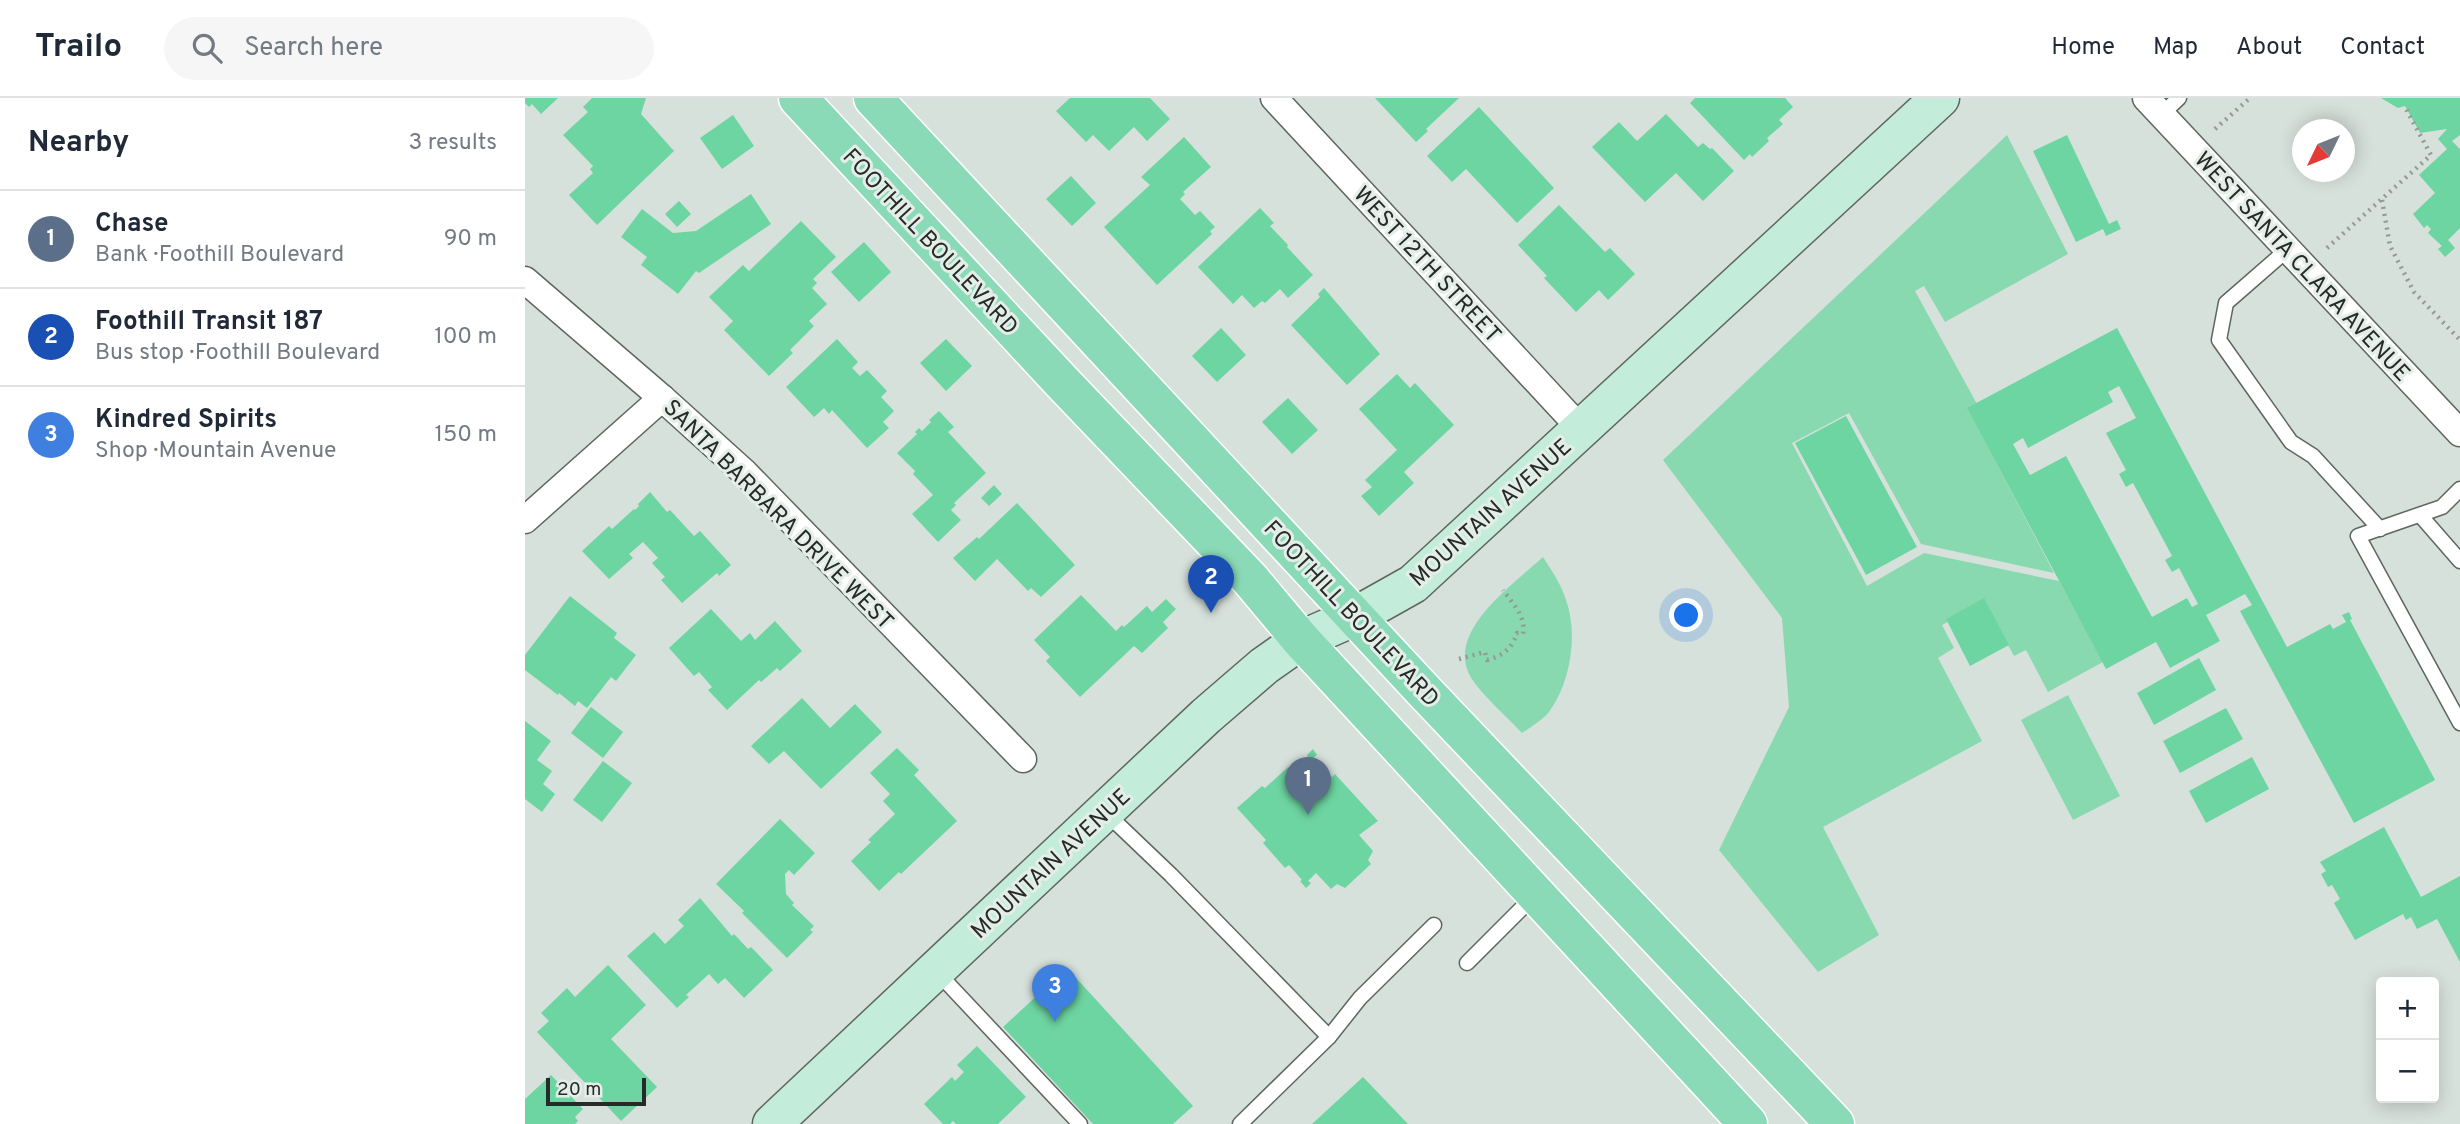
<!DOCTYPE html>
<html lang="en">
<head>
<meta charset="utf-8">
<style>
	body { margin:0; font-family:Overpass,sans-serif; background:#f6f6f7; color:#1f2937 }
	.controls { position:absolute; right:21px; bottom:21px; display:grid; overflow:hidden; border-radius:7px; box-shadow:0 4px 18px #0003 }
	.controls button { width:63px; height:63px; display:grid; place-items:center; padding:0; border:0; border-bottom:2px solid #e0e1e3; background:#fff; color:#1f2937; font:35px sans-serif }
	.compass { position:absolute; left:1767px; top:21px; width:63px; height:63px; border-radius:50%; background:#fff; box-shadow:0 4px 18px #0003; rotate:227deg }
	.scale { position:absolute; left:21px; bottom:18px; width:100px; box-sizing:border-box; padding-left:7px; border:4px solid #272a28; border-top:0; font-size:19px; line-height:24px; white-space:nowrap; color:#272a28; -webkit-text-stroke:5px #e4eee8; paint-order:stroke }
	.you { position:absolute; left:1162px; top:518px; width:24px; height:24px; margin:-18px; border:5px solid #fff; border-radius:50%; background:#1a73e8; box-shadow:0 0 0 10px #1a73e833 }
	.badge { display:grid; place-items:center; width:46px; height:46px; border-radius:50%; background:#1c7d54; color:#fff; font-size:23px; font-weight:700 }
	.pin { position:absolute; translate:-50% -58px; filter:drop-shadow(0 2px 4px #0008) }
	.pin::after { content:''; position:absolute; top:37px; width:24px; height:21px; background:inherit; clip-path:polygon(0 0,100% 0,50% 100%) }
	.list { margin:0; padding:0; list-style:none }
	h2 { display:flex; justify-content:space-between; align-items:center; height:91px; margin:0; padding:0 28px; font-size:30px }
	h2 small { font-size:23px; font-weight:400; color:#747a83 }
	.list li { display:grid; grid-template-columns:46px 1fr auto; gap:21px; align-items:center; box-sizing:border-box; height:98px; padding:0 28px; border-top:2px solid #e0e1e3 }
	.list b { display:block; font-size:26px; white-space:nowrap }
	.list p { margin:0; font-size:23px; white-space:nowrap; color:#747a83 }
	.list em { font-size:23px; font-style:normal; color:#747a83 }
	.icon { flex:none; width:38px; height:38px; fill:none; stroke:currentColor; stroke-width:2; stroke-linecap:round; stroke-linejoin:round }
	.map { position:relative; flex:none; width:1935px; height:1026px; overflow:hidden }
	header { display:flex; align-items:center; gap:42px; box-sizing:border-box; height:98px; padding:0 35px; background:#fff; border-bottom:2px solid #e0e1e3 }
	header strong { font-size:33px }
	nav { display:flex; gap:38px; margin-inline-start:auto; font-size:24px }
	.search { width:490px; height:63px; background:#f6f6f7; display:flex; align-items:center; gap:18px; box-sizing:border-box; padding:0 24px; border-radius:38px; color:#747a83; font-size:26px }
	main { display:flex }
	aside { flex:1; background:#fff }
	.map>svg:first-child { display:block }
</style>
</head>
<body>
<header>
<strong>Trailo</strong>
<div class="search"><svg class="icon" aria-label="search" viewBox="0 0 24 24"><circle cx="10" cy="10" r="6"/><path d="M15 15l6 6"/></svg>Search here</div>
<nav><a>Home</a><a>Map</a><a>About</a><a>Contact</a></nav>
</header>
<main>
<aside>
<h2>Nearby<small>3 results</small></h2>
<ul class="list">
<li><span class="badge" style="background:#5c6f8a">1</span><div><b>Chase</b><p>Bank · Foothill Boulevard</p></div><em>90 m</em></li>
<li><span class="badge" style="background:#1a4fb4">2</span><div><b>Foothill Transit 187</b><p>Bus stop · Foothill Boulevard</p></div><em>100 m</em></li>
<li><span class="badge" style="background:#3f7fe0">3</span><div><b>Kindred Spirits</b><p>Shop · Mountain Avenue</p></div><em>150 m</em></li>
</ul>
</aside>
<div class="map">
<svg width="1935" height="1026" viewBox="0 0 1935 1026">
	<rect width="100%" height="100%" fill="#d7e1db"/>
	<g fill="#88d9af">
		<polygon points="1482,37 1543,156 1420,224 1399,188 1390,193 1452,306 1443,311 1529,475 1396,446 1324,315 1267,345 1342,488 1399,455 1534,483 1578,564 1523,594 1501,552 1489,558 1460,505 1417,527 1429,550 1413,560 1457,643 1298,729 1354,837 1293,874 1194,752 1264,609 1257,520 1138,362"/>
		<path d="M1018,459C1027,473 1036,486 1041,502C1053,535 1046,582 1026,611C1020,621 1007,628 997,635C982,619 962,602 949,584C914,537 988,487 1018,459Z"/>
		<polygon points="1543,597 1595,698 1548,722 1496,622"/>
	</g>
	<g fill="#6dd5a1" fill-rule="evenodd">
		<polygon points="0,0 33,0 16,16 7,6 4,9 0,5"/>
		<polygon points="67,0 121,0 116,16 149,53 72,127 44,97 68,75 65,71 68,68 38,37 63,14 58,9"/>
		<polygon points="545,0 625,0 645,21 622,43 609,29 584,53 568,37 561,44 531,13"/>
		<polygon points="850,0 934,0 901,31 903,33 891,44"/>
		<polygon points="1170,0 1260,0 1268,9 1254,22 1258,26 1242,40 1244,43 1227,59 1225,56 1219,62 1165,5"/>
		<polygon points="1856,0 1935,0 1935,37 1927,43 1935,51 1935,130 1923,142 1930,150 1920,159 1913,151 1917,148 1903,135 1906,131 1902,127 1899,130 1888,116 1910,95 1894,77 1922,51 1913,41 1922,31 1895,35 1880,8 1873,10"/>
		<polygon points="954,9 1029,90 992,125 941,71 927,84 902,58"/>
		<polygon points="1141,16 1173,49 1178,45 1185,51 1187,50 1209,73 1178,103 1151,75 1120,104 1067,49 1094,24 1112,43"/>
		<polygon points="208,17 229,48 197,71 175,40"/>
		<polygon points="1542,37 1584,126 1592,122 1596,131 1581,138 1578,131 1551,144 1508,53"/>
		<polygon points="659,39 686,69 658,94 660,96 655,101 670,117 675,113 690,129 685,133 687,136 632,187 579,129 625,87 616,79"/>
		<polygon points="546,78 571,105 547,128 521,101"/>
		<polygon points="226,96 246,126 174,175 171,173 153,196 116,167 122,159 96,139 117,111 148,135 171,133"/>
		<polygon points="154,103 166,116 152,129 140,116"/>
		<polygon points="1034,107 1080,154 1085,150 1110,176 1083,202 1074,192 1051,214 1019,180 1022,178 993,147"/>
		<polygon points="735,110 749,125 745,128 763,147 762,149 788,177 763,200 755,191 740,205 737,203 729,210 717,197 708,206 673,169"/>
		<polygon points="276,123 311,159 288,181 292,185 287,190 302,206 284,223 289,228 265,252 268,255 244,278 199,232 208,223 184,199 218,167 224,173"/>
		<polygon points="339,144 366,174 334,204 306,174"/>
		<polygon points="799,190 855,256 822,287 766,227 795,199 793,196"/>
		<polygon points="696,230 721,257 692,284 667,258"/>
		<path d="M1592,230L1762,549L1805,526L1808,531L1821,524L1817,517L1824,514L1827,521L1825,522L1910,682L1829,725L1715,513L1727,507L1720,496L1681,517L1695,543L1645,570L1631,544L1581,571L1442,310ZM1594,288L1611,320L1581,335L1601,372L1594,376L1601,389L1608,385L1647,458L1640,462L1647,474L1654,470L1673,506L1667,509L1662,500L1627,519L1541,358L1505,377L1488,346L1498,340L1503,350L1588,304L1583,294Z"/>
		<polygon points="312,241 333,264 327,270 335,278 342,272 362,293 356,299 369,313 358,324 364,330 342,350 307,312 304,316 299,310 289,319 261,289"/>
		<polygon points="421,241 447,268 421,293 395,265"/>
		<polygon points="872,276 885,290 890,285 929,327 879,374 889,385 854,418 836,398 847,389 840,382 872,352 834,311"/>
		<polygon points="763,300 793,332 767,356 737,324"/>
		<polygon points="414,313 429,329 423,334 461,375 429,405 431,407 426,412 436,422 413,444 387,416 408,397 388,376 390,373 372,355 392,336 390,334 394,330 397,333 406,324 404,322"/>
		<polygon points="1321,318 1392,449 1341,477 1270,345"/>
		<polygon points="469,387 477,396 464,408 456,400"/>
		<polygon points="125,394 142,414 145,412 169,438 175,433 206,467 194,478 192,475 157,505 136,482 140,479 127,465 133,460 118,444 104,456 108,460 84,481 57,453 84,428 87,431 109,411 110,412 114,408 113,406"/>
		<polygon points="492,405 550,467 516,499 506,490 503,493 472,461 450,483 428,460 452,439 454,441"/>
		<polygon points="556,497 591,533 597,527 599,529 622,508 627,514 641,501 651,511 638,524 643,530 617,555 609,548 555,599 521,563 525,559 509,542"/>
		<polygon points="45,498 92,535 89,540 111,557 91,583 86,579 62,610 53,603 50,608 34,595 33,597 0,572 0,557"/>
		<polygon points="1459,500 1484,547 1445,568 1421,521"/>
		<polygon points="186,511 216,543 225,535 230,542 250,523 277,553 255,573 252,570 236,584 234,582 202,612 183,592 187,589 174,574 169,578 144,550"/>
		<polygon points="1674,560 1691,592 1629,627 1612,595"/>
		<polygon points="277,600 305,630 330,606 357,634 296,691 259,653 244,666 226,648"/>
		<polygon points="66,609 98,634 78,660 46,635"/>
		<polygon points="1701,610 1718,641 1655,675 1638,643"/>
		<polygon points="0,623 26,643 12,662 27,673 18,686 30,696 17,714 0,701"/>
		<polygon points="372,650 394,672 389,677 432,723 376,776 374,774 354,793 326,763 346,744 343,742 370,716 358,703 365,696 345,675"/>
		<polygon points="788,651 792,657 789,659 807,679 810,676 853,723 834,737 848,753 843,762 846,766 820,790 812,786 806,791 791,775 783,783 786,785 781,790 775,783 777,782 764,767 760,770 738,745 741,742 712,710 737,688 740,690 763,669 767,673 783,659 782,657"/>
		<polygon points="1727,659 1744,691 1681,725 1664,693"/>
		<polygon points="78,663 107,685 77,724 48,702"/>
		<polygon points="255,721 290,755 269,777 264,772 260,776 261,796 269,805 267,807 289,828 285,832 288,834 262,860 217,815 219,813 191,786"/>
		<polygon points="1859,729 1896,799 1935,778 1935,864 1912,821 1892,831 1886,819 1881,822 1878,816 1830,842 1809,805 1815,801 1807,787 1803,789 1796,776 1801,773 1795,764"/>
		<polygon points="175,800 207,838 209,836 223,851 226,849 248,872 219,900 200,880 193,886 184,876 161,897 164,899 152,910 102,858 129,834 140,846 159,828 153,822"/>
		<polygon points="83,867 121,907 86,941 132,989 96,1023 12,934 24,923 16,915 42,890 50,899"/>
		<polygon points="542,870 668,1008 648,1026 568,1026 478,929"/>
		<polygon points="452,948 501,999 473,1026 431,1026 428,1023 425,1026 418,1026 399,1006 427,979 430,983 439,974 432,967"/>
		<polygon points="26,977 58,1011 50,1019 53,1023 50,1026 0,1026 0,1001"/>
		<polygon points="838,979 883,1026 787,1026"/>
	</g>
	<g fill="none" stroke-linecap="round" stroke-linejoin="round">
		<defs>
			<g id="lane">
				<polyline points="1636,17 1654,0"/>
				<polyline points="1763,151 1701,205 1694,242 1766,344 1788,358 1855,431"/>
				<polyline points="1935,391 1917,409 1833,438 1935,625"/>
				<polyline points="1895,417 1935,463"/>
				<polyline points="580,714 646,777 804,939"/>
				<polyline points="942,865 1010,797"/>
				<polyline points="412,874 555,1026"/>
				<polyline points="715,1026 804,939 835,900 909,827"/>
			</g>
			<g id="street">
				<polyline points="749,0 1057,332"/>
				<polyline points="1621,0 1935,335"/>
				<polyline points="0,182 137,300 220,375 498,661"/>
				<polyline points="0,422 137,300"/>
			</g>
			<polyline id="secondary" points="247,1026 681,618 739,568 776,542 831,518 888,486 1415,0"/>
			<g id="primary">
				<polyline points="273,0 536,283 725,481 776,542 1223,1026"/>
				<polyline points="348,0 897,591 1310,1026"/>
			</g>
		</defs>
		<use href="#lane" stroke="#5e6661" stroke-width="17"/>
		<use href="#street" stroke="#5e6661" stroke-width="29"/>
		<use href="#secondary" stroke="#5e6661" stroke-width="41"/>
		<use href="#primary" stroke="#fff" stroke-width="41"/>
		<g stroke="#939a95" stroke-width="4.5" stroke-dasharray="2 5" stroke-linecap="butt">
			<polyline points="1690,31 1725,0"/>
			<polyline points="1857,102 1865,148 1889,194 1935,242"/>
			<polyline points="1802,150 1906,57 1881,11"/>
			<path d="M934,561L960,554L962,562C977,558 987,551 992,535L998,536C1001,518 988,506 978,492"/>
		</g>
		<use href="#lane" stroke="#fff" stroke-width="14"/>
		<use href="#street" stroke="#fff" stroke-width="26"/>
		<use href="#secondary" stroke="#c4ecdb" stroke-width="38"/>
		<use href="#primary" stroke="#8adab7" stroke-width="38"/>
	</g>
	<g text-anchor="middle" stroke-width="6" stroke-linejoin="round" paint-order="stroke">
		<g font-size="23" fill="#272a28" stroke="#e4eee8">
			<text transform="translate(406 143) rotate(47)" y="8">FOOTHILL BOULEVARD</text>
			<text transform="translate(903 166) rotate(47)" y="8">WEST 12TH STREET</text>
			<text transform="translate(1778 168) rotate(47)" y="8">WEST SANTA CLARA AVENUE</text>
			<text transform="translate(965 414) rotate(-42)" y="8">MOUNTAIN AVENUE</text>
			<text transform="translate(254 416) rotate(45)" y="8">SANTA BARBARA DRIVE WEST</text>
			<text transform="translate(827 515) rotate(47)" y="8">FOOTHILL BOULEVARD</text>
			<text transform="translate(525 765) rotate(-43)" y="8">MOUNTAIN AVENUE</text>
		</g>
	</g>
</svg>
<div class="controls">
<button>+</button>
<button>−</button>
</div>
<svg class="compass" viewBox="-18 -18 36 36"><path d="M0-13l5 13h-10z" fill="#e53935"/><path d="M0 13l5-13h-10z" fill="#747a83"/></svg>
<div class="scale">20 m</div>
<div class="you"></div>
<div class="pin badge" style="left:783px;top:717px;background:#5c6f8a">1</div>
<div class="pin badge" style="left:686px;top:515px;background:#1a4fb4">2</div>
<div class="pin badge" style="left:530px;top:924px;background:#3f7fe0">3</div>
</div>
</main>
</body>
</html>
